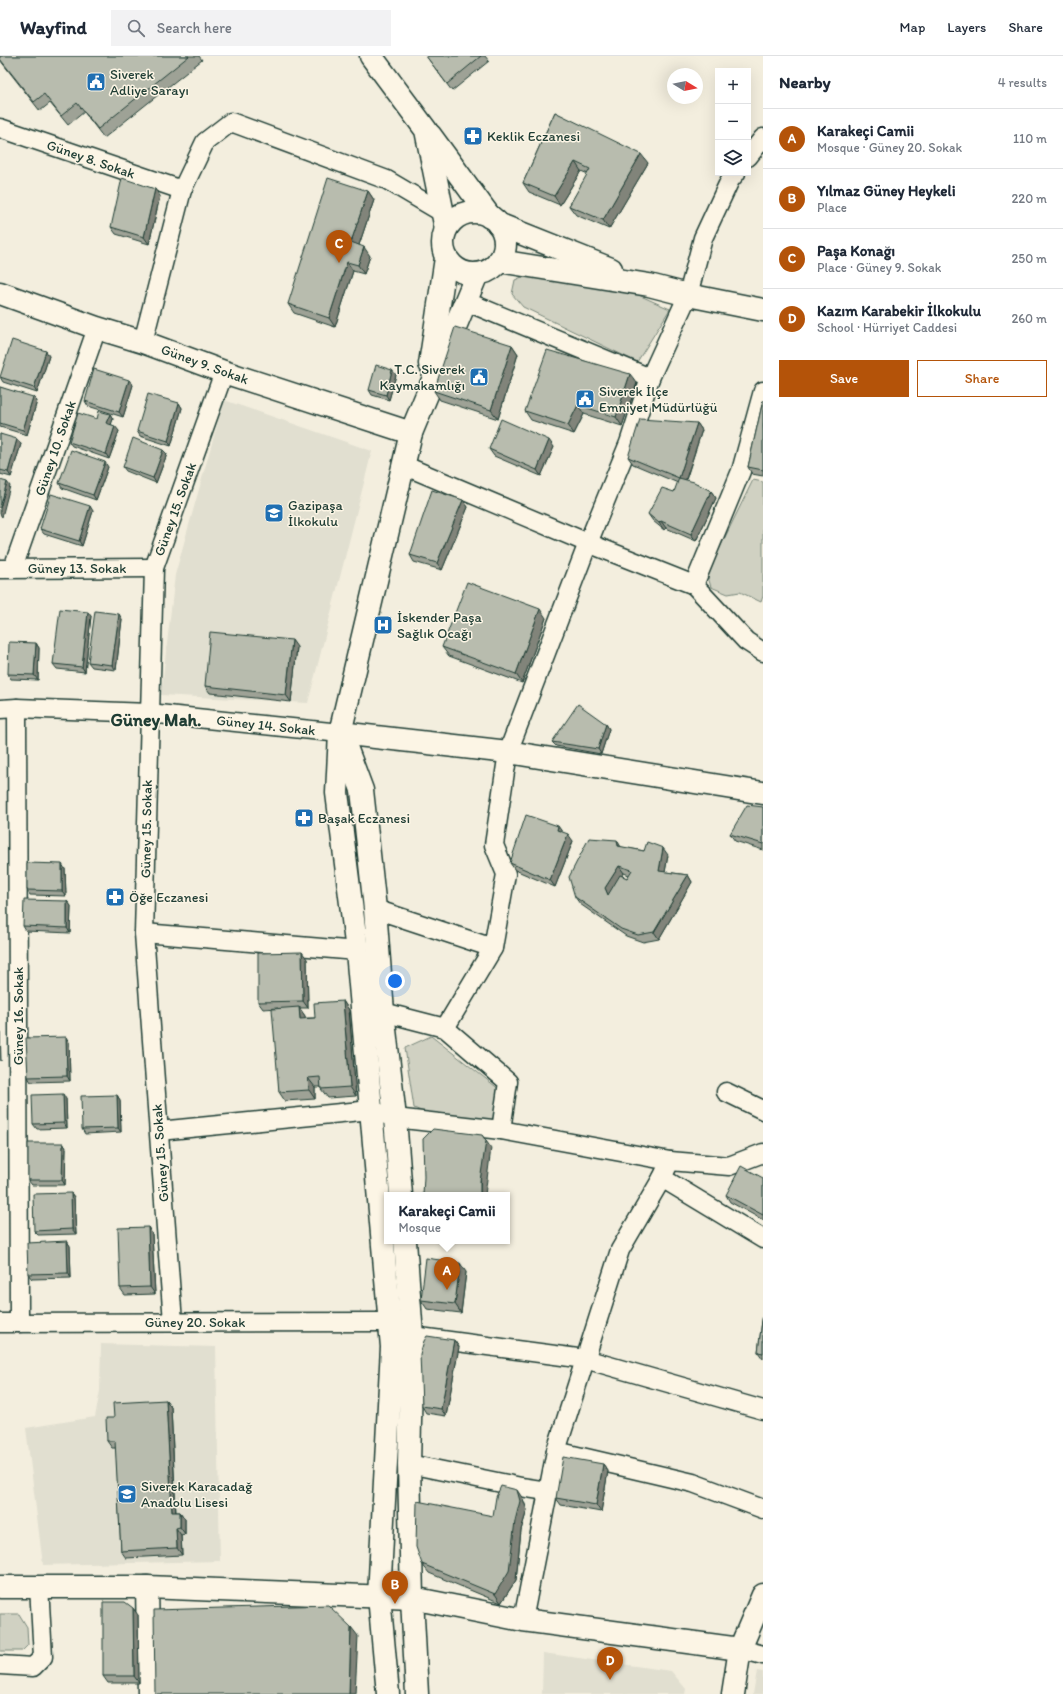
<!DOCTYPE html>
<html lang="en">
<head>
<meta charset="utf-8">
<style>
	body { margin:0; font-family:Itim,sans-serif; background:#f2f2f3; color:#1f2937 }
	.controls { position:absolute; right:12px; top:12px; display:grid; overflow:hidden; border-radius:0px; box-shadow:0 4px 16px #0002 }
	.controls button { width:36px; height:36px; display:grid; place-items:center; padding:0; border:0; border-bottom:1px solid #e0e1e3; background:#fff; color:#1f2937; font:20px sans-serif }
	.compass { position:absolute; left:667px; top:12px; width:36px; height:36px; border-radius:50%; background:#fff; box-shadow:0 4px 16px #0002; rotate:100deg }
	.you { position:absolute; left:395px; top:925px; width:14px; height:14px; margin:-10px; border:3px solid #fff; border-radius:50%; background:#1a73e8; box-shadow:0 0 0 6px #1a73e833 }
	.badge { display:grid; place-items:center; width:26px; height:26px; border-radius:50%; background:#b45309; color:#fff; font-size:13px; font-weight:700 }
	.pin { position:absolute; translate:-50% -33px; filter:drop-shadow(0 1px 2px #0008) }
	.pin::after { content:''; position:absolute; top:21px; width:14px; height:12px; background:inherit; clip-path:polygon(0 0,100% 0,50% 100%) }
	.popup { position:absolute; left:384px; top:1136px; width:126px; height:52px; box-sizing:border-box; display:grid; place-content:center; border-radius:0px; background:#fff; filter:drop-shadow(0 1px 3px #0005); font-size:13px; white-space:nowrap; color:#747a83 }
	.popup b { font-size:15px; color:#1f2937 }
	.popup::after { content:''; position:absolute; left:50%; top:100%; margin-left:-8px; border:8px solid transparent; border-top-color:#fff }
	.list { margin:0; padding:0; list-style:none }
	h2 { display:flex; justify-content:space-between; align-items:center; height:52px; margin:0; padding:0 16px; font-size:17px }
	h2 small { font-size:13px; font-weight:400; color:#747a83 }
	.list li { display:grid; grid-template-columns:26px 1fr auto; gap:12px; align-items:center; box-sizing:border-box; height:60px; padding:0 16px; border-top:1px solid #e0e1e3 }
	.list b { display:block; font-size:15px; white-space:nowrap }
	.list p { margin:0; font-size:13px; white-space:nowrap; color:#747a83 }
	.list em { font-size:13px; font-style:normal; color:#747a83 }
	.actions { display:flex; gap:8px; padding:12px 16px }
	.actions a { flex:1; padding:9px 0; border:1px solid #b45309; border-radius:0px; text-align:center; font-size:14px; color:#b45309 }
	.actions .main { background:#b45309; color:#fff }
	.icon { flex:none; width:22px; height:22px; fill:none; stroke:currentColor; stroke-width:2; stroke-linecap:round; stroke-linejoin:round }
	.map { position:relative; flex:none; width:763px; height:1638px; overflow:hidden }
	header { display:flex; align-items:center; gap:24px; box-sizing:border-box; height:56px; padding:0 20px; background:#fff; border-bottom:1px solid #e0e1e3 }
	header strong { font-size:19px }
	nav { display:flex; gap:22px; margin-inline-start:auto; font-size:14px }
	.search { width:280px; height:36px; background:#f2f2f3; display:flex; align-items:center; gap:10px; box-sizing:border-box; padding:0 14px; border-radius:0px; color:#747a83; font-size:15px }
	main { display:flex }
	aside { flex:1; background:#fff }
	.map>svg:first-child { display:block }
</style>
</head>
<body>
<header>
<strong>Wayfind</strong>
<div class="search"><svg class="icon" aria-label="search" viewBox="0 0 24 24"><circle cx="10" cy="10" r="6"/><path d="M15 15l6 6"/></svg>Search here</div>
<nav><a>Map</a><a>Layers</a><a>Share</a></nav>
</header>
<main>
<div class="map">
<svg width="763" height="1638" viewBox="0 0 763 1638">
	<rect width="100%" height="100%" fill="#f3eede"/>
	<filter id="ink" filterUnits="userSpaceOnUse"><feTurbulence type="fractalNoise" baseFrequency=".025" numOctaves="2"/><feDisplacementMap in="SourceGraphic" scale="8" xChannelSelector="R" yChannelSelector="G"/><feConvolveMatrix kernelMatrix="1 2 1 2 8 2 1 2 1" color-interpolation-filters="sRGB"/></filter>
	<g filter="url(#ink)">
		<g fill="#e1dfd0">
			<polygon points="224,344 372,395 308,647 161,639 175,519"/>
			<polygon points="101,1288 216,1291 220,1505 43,1509 26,1372 95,1361 100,1335"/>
			<polygon points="543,1597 671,1615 686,1633 685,1638 542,1638"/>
			<polygon points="757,1615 763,1616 763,1638 753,1638"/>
		</g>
		<g fill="#d0d1c2" stroke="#78877b">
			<polygon points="531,217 634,237 670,253 637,306 523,251 512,238 515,224"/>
			<polygon points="753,424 763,426 763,540 761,546 740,536 728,538 711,531 707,518"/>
			<polygon points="431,980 504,1037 492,1064 426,1057 414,1052 405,992"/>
			<polygon points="0,1558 19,1558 27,1571 28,1589 22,1595 0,1595"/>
		</g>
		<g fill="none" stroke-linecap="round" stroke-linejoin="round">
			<defs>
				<g id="street">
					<polyline points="0,72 182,134"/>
					<polyline points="748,101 763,82"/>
					<polyline points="465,245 650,322"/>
					<polyline points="143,286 182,134 205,86 231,66 387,124 443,157"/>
					<polyline points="403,409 588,487 694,529 741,415 763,335"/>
					<polyline points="13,512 97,272"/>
					<polyline points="0,513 154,512"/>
					<polyline points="694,529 746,585 763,596"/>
					<polyline points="17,652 19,1267"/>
					<polyline points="0,653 17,652 149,657 340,677"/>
					<polyline points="375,853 493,892"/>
					<polyline points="144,877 357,895"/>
					<polyline points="383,956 445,972 508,1026 501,1074"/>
					<polyline points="445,972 493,892 506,818 494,789 508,696 588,487 629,387 650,322 688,239 703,182 730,124 736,117"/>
					<polyline points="726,1036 763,1054"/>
					<polyline points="159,1075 371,1054 395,1062 501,1074 670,1105 729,1110 763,1097"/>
					<polyline points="662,1122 763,1183"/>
					<polyline points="173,1266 144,877 154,512 224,316"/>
					<polyline points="0,1267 391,1266"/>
					<polyline points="412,1280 585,1303 763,1354"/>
					<polyline points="556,1395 693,1427 763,1453"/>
					<polyline points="409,1408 521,1431 547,1435"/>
					<polyline points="523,1564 556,1395 620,1194 662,1122 670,1105"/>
					<polyline points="740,1593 763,1599"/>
					<polyline points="0,1609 33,1611 43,1601 39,1530"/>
				</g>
				<g id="secondary">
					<polyline points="371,0 426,74 446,173"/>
					<polyline points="430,79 490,161"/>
					<circle cx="474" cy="187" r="31"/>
					<polyline points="498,168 611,213"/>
					<polyline points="499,205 649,229 688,239 763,254"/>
					<polyline points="0,237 97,272 143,286 224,316 411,377"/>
					<polyline points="430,308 446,202"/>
					<polyline points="340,677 508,696 763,737"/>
					<polyline points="343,683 362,734 375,853 383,956 395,1062 401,1139"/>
					<polyline points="405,1185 412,1280 409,1408 412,1542 417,1638"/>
					<polyline points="0,1531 147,1531 412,1542 523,1564 740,1593"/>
					<polyline points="147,1531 149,1638"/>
					<polyline points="388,1638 379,1540 392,1291 357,895 337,737 340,677 411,377 477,218"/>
					<polyline points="733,1638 740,1593 763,1539"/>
				</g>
			</defs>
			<use href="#street" stroke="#1f3d34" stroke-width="21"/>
			<use href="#secondary" stroke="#1f3d34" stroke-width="25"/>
			<use href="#street" stroke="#fcf5e5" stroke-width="18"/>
			<use href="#secondary" stroke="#fcf5e5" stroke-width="22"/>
		</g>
		<g fill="#9ea296" stroke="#1f3d34" fill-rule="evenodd">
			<polygon points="0,0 199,0 202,4 104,82 84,56 68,69 50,47 40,55 0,4"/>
			<polygon points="426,0 485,0 489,5 452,35"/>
			<polygon points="555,56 648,107 609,173 576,159 569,150 588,118 581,115 560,149 529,136 523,127"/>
			<polygon points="368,135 374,144 359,189 370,200 364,218 353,215 335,271 294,257 288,248"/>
			<polygon points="160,140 149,188 116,178 111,171"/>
			<polygon points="512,289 518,298 498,363 440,344 434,335"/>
			<polygon points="49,300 37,337 3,326 0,321"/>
			<polygon points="396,319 389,344 372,339 369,334"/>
			<polygon points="637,327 622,370 584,358 574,378 531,364 525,355"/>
			<polygon points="133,329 123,361 88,350 85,345"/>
			<polygon points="0,331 37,345 27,379 0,371"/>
			<polygon points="763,344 763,420 752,418 748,411"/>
			<polygon points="179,347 182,352 171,390 140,380 137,375"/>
			<polygon points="110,358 113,363 111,368 119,375 109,403 72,390 69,386 97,363"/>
			<polygon points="697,367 702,374 686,424 711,435 716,442 696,485 666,472 664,474 653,465 648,458 674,436 678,427 633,408 628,401"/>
			<polygon points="0,378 21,388 11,421 0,418"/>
			<polygon points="554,391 541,420 494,400 489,393"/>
			<polygon points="167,398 156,427 126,415 123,411"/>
			<polygon points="108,411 96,444 62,432 59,427"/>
			<polygon points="463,444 468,451 442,514 414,506 410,499"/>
			<polygon points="93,455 82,490 44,478 40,473"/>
			<polygon points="91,560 85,616 57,613 53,608"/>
			<polygon points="546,562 522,627 449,600 442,591"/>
			<polygon points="122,563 116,614 92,611 88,606"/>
			<polygon points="36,587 39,592 38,624 11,623 8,618"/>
			<polygon points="297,591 291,646 210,637 205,630"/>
			<polygon points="606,668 609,673 601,698 556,690 552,686"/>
			<polygon points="763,751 763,794 735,785 730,778"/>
			<polygon points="563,777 573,785 555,831 515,814 510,807"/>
			<path d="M621,791L668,799L665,816L688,819L692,826L659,883L643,886L626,880L580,848L575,841ZM624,817L629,819L627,822L622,820Z"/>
			<polygon points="65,813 66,840 30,839 27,834"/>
			<polygon points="67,845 71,850 70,877 26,875 23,870"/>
			<polygon points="307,903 308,952 299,952 305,960 305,962 315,962 343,945 349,954 356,1040 328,1042 321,1033 321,1031 315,1031 315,1043 285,1045 279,1036 278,952 263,953 258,946"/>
			<polygon points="69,986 70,1025 31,1026 28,1021"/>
			<polygon points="117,1039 120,1044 121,1076 85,1078 82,1073"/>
			<polygon points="66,1043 67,1072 37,1073 33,1068"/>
			<polygon points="63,1087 66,1092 65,1129 32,1129 28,1124"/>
			<polygon points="763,1122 763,1164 730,1146 726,1139"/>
			<polygon points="71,1137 74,1141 76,1178 38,1179 34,1175"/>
			<polygon points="148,1171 152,1178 155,1238 125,1239 120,1232"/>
			<polygon points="67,1185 70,1190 71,1222 32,1223 28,1218"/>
			<polygon points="466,1216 461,1257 427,1253 421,1244"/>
			<polygon points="763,1257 763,1303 758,1296"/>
			<polygon points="454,1284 459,1291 446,1360 426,1357 422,1350"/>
			<polygon points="166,1344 171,1351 176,1456 180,1456 185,1463 185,1478 181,1479 182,1499 126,1502 121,1495 116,1392 112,1392 107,1385 114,1362"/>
			<polygon points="603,1408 608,1415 601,1456 561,1449 556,1442"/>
			<polygon points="523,1443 527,1454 521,1474 516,1524 501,1547 429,1517 422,1508 493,1460"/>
			<polygon points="138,1559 139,1627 108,1627 103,1620"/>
		</g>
		<g fill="#81847a" stroke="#1f3d34">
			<polygon points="641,98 648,107 609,173 603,164"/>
			<polygon points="575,106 581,115 560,149 554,140"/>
			<polygon points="155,133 160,140 149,188 144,181"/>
			<polygon points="368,135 374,144 357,195 351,186"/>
			<polygon points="364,191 370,200 364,218 358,209"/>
			<polygon points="347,206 353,215 335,271 329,262"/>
			<polygon points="512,289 518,298 498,363 491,354"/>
			<polygon points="46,295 49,300 37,337 34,332"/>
			<polygon points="392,314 396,319 389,344 386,339"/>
			<polygon points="630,318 637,327 622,370 616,361"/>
			<polygon points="129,324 133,329 123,361 119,356"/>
			<polygon points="33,341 37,345 27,379 23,374"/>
			<polygon points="179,347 182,352 171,390 168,385"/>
			<polygon points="578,349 584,358 574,378 568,369"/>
			<polygon points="110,358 113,363 110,372 106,367"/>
			<polygon points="697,367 702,374 684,429 679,422"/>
			<polygon points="115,370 119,375 109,403 106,398"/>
			<polygon points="17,383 21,388 11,421 8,416"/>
			<polygon points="549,384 554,391 541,420 537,414"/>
			<polygon points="163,394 167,398 156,427 153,422"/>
			<polygon points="105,406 108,411 96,444 93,439"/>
			<polygon points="7,426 10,430 2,461 0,458 0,452"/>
			<polygon points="711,435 716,442 696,485 691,478"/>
			<polygon points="463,444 468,451 442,514 437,507"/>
			<polygon points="90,450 93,455 82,490 79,485"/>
			<polygon points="661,465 666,472 664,474 659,467"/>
			<polygon points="540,553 546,562 522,627 516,618"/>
			<polygon points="88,556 91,560 85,616 82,611"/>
			<polygon points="119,558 122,563 116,614 112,609"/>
			<polygon points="292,584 297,591 291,646 286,639"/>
			<polygon points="36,587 39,592 38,624 34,619"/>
			<polygon points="606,668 609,673 601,698 598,693"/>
			<polygon points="558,770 563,777 557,774"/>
			<polygon points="568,778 573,785 555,831 550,824"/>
			<polygon points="617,784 621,791 618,790"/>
			<polygon points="663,792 668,799 664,822 659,815"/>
			<polygon points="62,808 65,813 66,840 62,835"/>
			<polygon points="619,810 624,817 610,839 608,839 605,832"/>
			<polygon points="688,819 692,826 659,883 654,876"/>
			<polygon points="67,845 71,850 70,877 67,872"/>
			<polygon points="302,896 307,903 308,952 303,945"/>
			<polygon points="343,945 349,954 356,1040 350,1031"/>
			<polygon points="299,951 305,960 306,972 300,963"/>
			<polygon points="0,970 1,1005 0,1002"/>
			<polygon points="66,981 69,986 70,1025 67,1020"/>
			<polygon points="308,1022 315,1031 315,1043 309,1034"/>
			<polygon points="63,1038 66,1043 67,1072 64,1067"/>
			<polygon points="117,1039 120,1044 121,1076 118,1072"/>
			<polygon points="482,1079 491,1092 485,1139 480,1139"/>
			<polygon points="63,1087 66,1092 65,1129 62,1124"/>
			<polygon points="71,1137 74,1141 76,1178 72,1173"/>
			<polygon points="148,1171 152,1178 155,1238 150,1231"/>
			<polygon points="67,1185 70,1190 71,1222 68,1217"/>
			<polygon points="460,1207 466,1216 461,1257 455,1248"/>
			<polygon points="454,1284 459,1291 446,1360 441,1353"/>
			<polygon points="166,1344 171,1351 176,1463 172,1456"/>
			<polygon points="603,1408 608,1415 601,1456 596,1449"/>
			<polygon points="517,1434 523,1443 527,1454 521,1474 516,1524 501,1547 495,1538"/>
			<polygon points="180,1456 185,1463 185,1478 180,1471"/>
			<polygon points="176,1472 181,1479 182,1499 177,1492"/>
			<polygon points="133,1552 138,1559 139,1627 134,1620"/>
			<polygon points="351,1571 358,1580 355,1638 349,1638"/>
		</g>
		<g fill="#b8bcae" stroke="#1f3d34" fill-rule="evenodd">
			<polygon points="0,0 189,0 98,73 77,47 61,60 44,38 34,46 0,3"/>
			<polygon points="426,0 481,0 447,28"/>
			<polygon points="555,56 641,98 603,164 569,150 590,113 575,106 554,140 523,127"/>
			<polygon points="122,122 155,133 144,181 111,171"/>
			<polygon points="328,122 368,135 351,186 364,191 358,209 347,206 329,262 288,248"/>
			<polygon points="455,271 512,289 491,354 434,335"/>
			<polygon points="12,284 46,295 34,332 0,321"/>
			<polygon points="547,294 630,318 616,361 578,349 568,369 525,355"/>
			<polygon points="376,309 392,314 386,339 369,334"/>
			<polygon points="94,313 129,324 119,356 85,345"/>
			<polygon points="0,331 33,341 23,374 0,367"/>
			<polygon points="148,338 179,347 168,385 137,375"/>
			<polygon points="763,344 763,414 748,411"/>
			<polygon points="99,355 110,358 106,367 115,370 106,398 69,386 78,357 97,363"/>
			<polygon points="501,363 549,384 537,414 489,393"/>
			<polygon points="640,363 697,367 679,422 628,401"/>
			<polygon points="0,378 17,383 8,416 0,414"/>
			<polygon points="133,382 163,394 153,422 123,411"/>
			<polygon points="71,394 105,406 93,439 59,427"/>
			<polygon points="679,422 694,426 711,435 691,478 661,465 659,467 648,458 662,432 674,436"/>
			<polygon points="0,424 7,426 0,452"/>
			<polygon points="432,434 463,444 437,507 410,499"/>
			<polygon points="51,438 90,450 79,485 40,473"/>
			<polygon points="467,526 540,553 516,618 442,591"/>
			<polygon points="60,553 88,556 82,611 53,608"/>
			<polygon points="95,555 119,558 112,609 88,606"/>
			<polygon points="210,576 292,584 286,639 205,630"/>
			<polygon points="9,586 36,587 34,619 8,618"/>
			<polygon points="578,648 606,668 598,693 552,686"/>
			<polygon points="747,749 763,751 763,788 730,778"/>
			<polygon points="526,759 558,770 557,774 568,778 550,824 510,807"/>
			<path d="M589,782L617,784L618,790L644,795L647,786L663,792L659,815L688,819L654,876L638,879L621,873L575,841L569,821ZM619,810L632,814L627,822L620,819L608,839L605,832Z"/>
			<polygon points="27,807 62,808 62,835 27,834"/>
			<polygon points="24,844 67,845 67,872 23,870"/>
			<polygon points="302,896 303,945 258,946 258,897"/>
			<polygon points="343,945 350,1031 321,1033 320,1021 308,1022 309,1034 279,1036 272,953 299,951 300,963 315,962 314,947"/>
			<polygon points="66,981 67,1020 28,1021 26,982"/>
			<polygon points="63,1038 64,1067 33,1068 32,1039"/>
			<polygon points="117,1039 118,1072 82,1073 81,1040"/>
			<polygon points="433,1073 482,1079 486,1085 480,1125 480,1139 423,1139 424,1121 423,1083"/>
			<polygon points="28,1087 63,1087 62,1124 28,1124"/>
			<polygon points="741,1110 763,1122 763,1159 726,1139"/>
			<polygon points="71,1137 72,1173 34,1175 33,1138"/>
			<polygon points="148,1171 150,1231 120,1232 118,1172"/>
			<polygon points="67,1185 68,1217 28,1218 27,1187"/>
			<polygon points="426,1202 460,1207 455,1248 421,1244"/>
			<polygon points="763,1257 763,1297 758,1296"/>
			<polygon points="427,1280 454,1284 441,1353 422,1350 420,1298 424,1285"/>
			<polygon points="166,1344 172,1456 180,1456 180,1471 176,1472 177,1492 121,1495 115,1385 107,1385 106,1362 114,1362 113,1347"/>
			<polygon points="563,1401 603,1408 596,1449 556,1442"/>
			<polygon points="501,1430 517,1434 520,1445 515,1465 509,1515 495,1538 422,1508 416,1491 417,1445 493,1460 496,1441"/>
			<polygon points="103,1546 125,1546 133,1552 134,1620 103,1620"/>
			<polygon points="328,1549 351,1571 349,1638 155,1638 154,1554"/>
		</g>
	</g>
	<defs>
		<symbol id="civic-square" viewBox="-11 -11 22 22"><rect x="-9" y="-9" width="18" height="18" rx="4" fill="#1f6fb2" stroke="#fcf5e5"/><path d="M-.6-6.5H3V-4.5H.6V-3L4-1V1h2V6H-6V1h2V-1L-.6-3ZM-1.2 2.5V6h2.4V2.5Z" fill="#fff"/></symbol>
		<symbol id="pharmacy-square" viewBox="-11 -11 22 22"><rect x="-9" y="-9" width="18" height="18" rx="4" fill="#1f6fb2" stroke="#fcf5e5"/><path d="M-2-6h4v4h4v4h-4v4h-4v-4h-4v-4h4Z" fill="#fff"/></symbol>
		<symbol id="school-square" viewBox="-11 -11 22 22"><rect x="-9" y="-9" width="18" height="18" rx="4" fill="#1f6fb2" stroke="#fcf5e5"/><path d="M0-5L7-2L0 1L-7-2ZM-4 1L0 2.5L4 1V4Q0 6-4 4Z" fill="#fff"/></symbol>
		<symbol id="hospital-square" viewBox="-11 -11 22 22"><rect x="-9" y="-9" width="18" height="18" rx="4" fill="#1f6fb2" stroke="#fcf5e5"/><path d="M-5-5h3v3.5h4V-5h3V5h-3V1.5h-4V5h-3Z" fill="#fff"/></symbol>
	</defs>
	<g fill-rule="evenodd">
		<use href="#civic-square" x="85" y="15" width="22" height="22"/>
		<use href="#pharmacy-square" x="462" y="69" width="22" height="22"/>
		<use href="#civic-square" x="468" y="310" width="22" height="22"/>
		<use href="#civic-square" x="574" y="332" width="22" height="22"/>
		<use href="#school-square" x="263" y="446" width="22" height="22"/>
		<use href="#hospital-square" x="372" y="558" width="22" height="22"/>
		<use href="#pharmacy-square" x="293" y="751" width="22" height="22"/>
		<use href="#pharmacy-square" x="104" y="830" width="22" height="22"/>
		<use href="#school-square" x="116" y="1427" width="22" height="22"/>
	</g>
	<g text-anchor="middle" stroke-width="3" stroke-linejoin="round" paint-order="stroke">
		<g font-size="14" fill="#1f3d34" stroke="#fcf5e5" text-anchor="start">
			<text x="110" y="23">Siverek<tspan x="110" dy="16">Adliye Sarayı</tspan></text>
			<text x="487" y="85">Keklik Eczanesi</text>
			<text x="465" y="318" text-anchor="end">T.C. Siverek<tspan x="465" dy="16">Kaymakamlığı</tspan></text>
			<text x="599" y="340">Siverek İlçe<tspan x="599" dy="16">Emniyet Müdürlüğü</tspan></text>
			<text x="288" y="454">Gazipaşa<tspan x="288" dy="16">İlkokulu</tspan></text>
			<text x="397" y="566">İskender Paşa<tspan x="397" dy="16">Sağlık Ocağı</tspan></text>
			<text x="318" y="767">Başak Eczanesi</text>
			<text x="129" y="846">Öğe Eczanesi</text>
			<text x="141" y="1435">Siverek Karacadağ<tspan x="141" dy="16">Anadolu Lisesi</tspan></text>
		</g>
		<g font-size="14" fill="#1f3d34" stroke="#fcf5e5">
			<text transform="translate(91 103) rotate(19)" y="5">Güney 8. Sokak</text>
			<text transform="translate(205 308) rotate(20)" y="5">Güney 9. Sokak</text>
			<text transform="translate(55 392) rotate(-71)" y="5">Güney 10. Sokak</text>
			<text transform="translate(175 453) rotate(-70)" y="5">Güney 15. Sokak</text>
			<text x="77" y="517">Güney 13. Sokak</text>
			<text transform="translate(266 669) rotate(6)" y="5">Güney 14. Sokak</text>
			<text transform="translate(146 773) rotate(-89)" y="5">Güney 15. Sokak</text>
			<text transform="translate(18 960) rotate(-90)" y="5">Güney 16. Sokak</text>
			<text transform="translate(160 1097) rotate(-94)" y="5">Güney 15. Sokak</text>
			<text x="195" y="1271">Güney 20. Sokak</text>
		</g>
		<g font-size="18" font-weight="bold" fill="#1f3d34" stroke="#fcf5e5">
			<text x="156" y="670">Güney Mah.</text>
		</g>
	</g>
</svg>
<div class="controls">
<button>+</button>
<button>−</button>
<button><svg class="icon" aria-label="layers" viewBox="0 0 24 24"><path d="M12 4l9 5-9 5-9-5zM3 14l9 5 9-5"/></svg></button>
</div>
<svg class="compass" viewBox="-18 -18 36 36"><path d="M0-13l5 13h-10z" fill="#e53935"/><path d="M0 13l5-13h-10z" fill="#747a83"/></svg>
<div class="you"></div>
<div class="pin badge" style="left:447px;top:1234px">A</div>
<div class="popup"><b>Karakeçi Camii</b>Mosque</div>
<div class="pin badge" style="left:395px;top:1548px">B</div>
<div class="pin badge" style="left:339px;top:207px">C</div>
<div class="pin badge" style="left:610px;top:1624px">D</div>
</div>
<aside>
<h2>Nearby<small>4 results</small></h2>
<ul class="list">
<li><span class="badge">A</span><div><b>Karakeçi Camii</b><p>Mosque · Güney 20. Sokak</p></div><em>110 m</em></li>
<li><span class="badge">B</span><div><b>Yılmaz Güney Heykeli</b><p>Place</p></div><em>220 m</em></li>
<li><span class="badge">C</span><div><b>Paşa Konağı</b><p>Place · Güney 9. Sokak</p></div><em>250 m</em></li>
<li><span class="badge">D</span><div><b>Kazım Karabekir İlkokulu</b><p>School · Hürriyet Caddesi</p></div><em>260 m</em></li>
</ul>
<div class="actions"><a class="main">Save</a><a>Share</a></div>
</aside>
</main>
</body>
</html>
